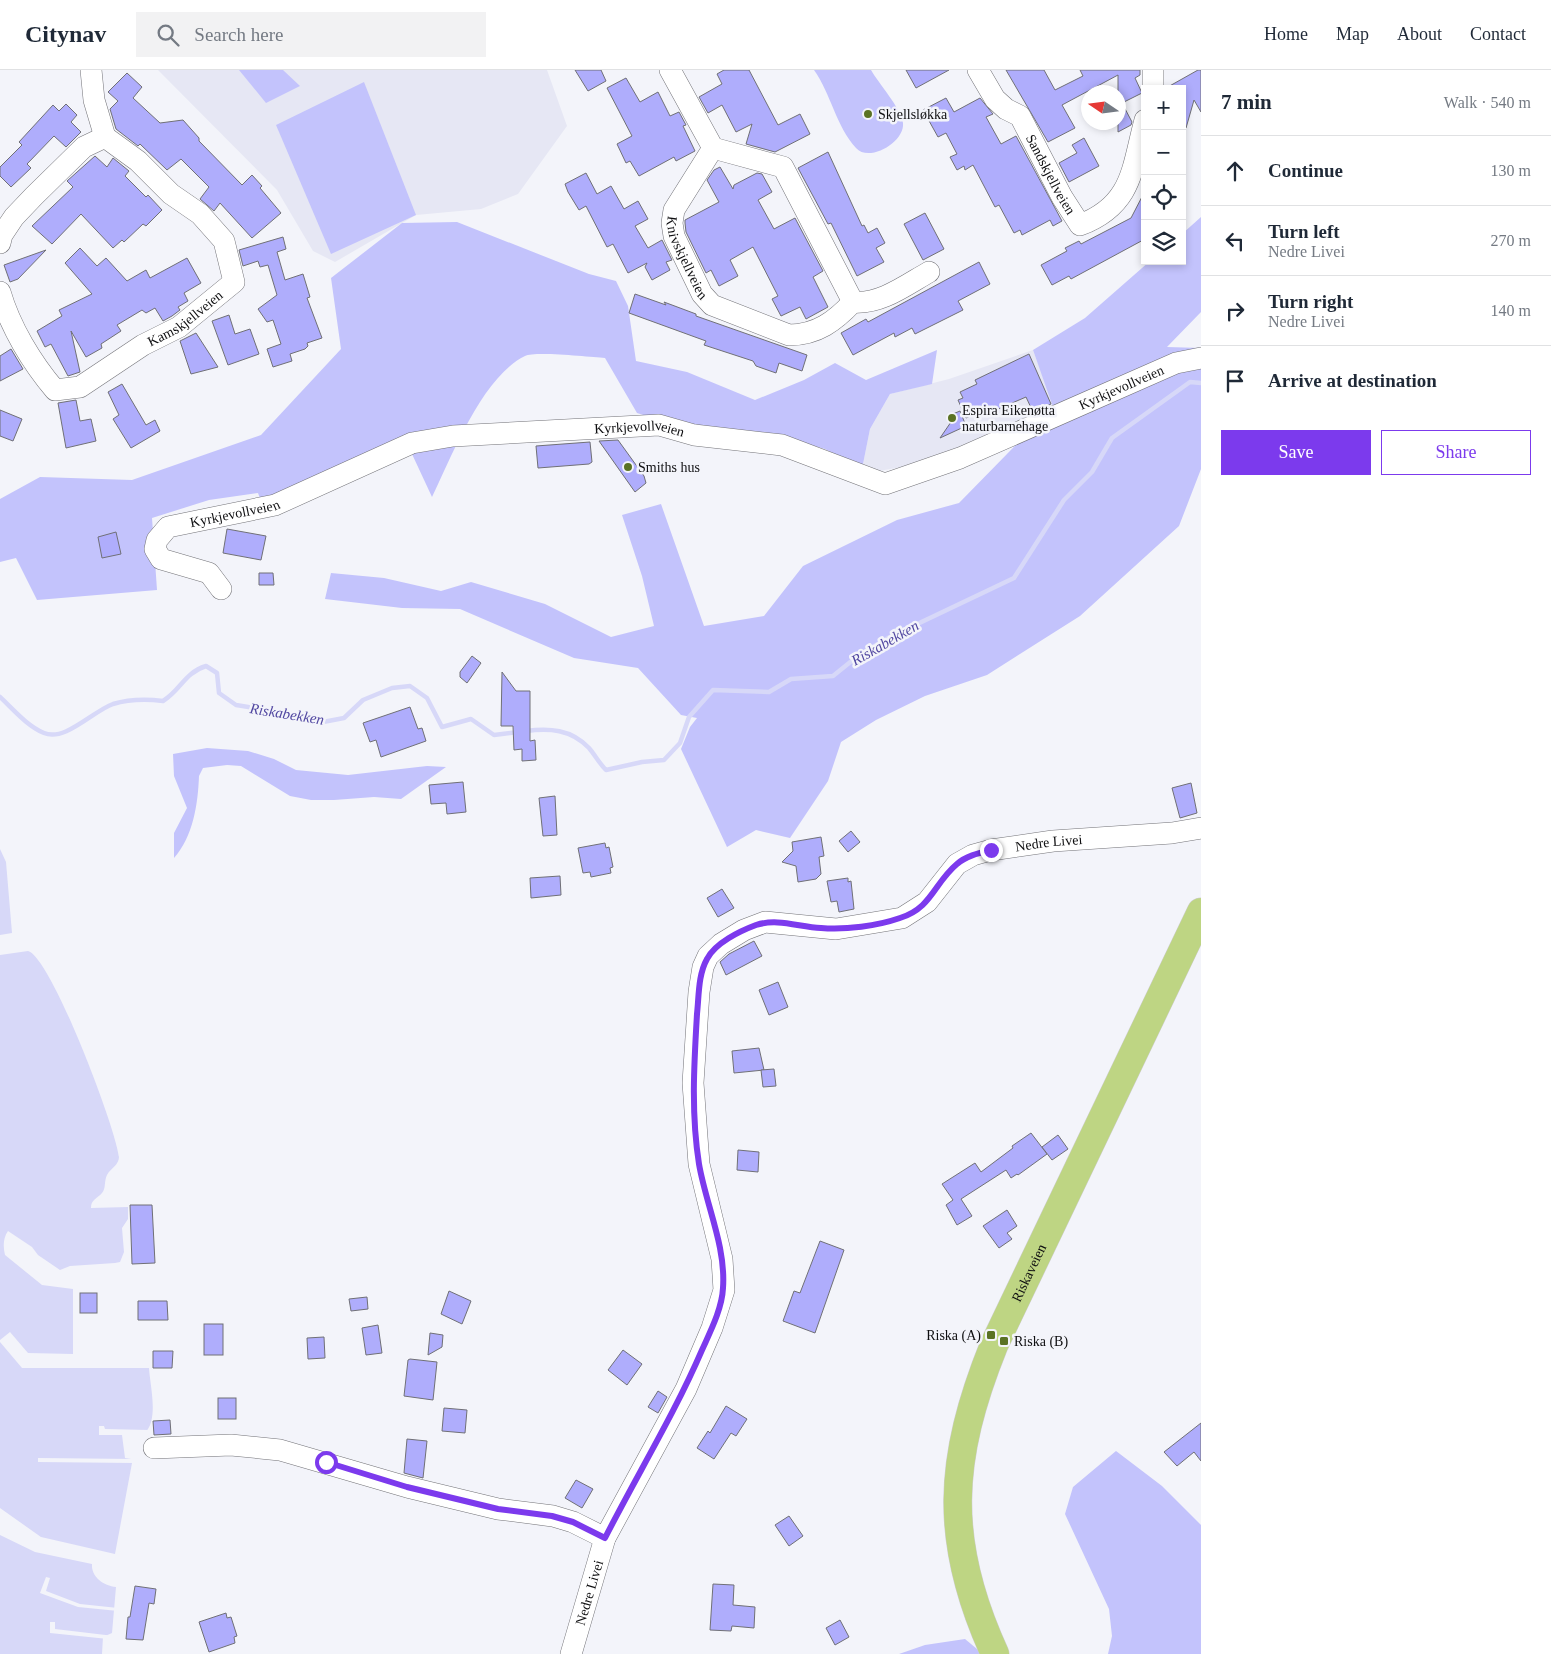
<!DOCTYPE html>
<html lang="en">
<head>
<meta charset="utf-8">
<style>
	body { margin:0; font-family:Georgia,serif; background:#f2f2f3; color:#1f2937 }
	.controls { position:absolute; right:15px; top:15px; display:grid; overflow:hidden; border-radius:0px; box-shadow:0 2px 8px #0003 }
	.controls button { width:45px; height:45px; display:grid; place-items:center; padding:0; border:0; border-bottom:1px solid #e0e1e3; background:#fff; color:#1f2937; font:25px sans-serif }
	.compass { position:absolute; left:1081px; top:15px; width:45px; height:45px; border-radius:50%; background:#fff; box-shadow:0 2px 8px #0003; rotate:283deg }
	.stop { position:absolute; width:15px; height:15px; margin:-11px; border:4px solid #7c3aed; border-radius:50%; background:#fff }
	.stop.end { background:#7c3aed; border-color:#fff; box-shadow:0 1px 5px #0008 }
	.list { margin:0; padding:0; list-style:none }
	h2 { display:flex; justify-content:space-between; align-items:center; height:65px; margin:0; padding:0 20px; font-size:21px }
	h2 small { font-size:16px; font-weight:400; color:#747a83 }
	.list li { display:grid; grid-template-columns:32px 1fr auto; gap:15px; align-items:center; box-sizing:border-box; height:70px; padding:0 20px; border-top:1px solid #e0e1e3 }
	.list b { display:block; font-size:19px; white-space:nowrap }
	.list p { margin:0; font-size:16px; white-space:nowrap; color:#747a83 }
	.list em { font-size:16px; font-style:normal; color:#747a83 }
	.actions { display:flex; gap:10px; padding:15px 20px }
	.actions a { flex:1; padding:11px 0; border:1px solid #7c3aed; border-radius:0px; text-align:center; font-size:18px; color:#7c3aed }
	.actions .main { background:#7c3aed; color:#fff }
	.icon { flex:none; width:28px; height:28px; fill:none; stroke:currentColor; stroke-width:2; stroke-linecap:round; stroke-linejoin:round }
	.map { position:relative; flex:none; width:1201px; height:1584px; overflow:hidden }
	header { display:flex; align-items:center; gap:30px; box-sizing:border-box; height:70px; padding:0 25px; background:#fff; border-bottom:1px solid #e0e1e3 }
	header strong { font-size:24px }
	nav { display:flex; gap:28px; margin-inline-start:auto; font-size:18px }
	.search { width:350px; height:45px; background:#f2f2f3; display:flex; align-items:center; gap:12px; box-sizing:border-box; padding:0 18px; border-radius:0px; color:#747a83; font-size:19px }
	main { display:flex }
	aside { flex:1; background:#fff }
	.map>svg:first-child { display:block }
</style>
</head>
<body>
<header>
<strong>Citynav</strong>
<div class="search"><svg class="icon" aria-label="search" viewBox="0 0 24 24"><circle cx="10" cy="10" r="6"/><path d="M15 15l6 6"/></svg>Search here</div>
<nav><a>Home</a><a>Map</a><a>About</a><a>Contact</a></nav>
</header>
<main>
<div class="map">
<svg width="1201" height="1584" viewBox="0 0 1201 1584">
	<rect width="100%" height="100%" fill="#f3f4fa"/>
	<g fill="#e6e7f4">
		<polygon points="158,0 547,0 567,56 518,124 481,139 416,145 335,192 313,181 277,120"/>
		<polygon points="1033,280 1054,337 929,392 879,401 862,399 870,359 890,324 949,309"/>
	</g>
	<g fill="#c3c3fc">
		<polygon points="239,0 283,0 300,16 266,33"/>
		<path d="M814,0H871C879,14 901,38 903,53C905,72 869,93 856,78C836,56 831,24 814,0Z"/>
		<polygon points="364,12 416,145 331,184 276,55"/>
		<polygon points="1201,147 1201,242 1167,277 1201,278 1201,399 1179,456 1080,546 987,605 925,626 876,650 841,672 828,711 790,768 756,760 727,777 681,679 690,657 697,648 681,645 638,598 574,588 460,539 402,538 325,529 331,503 384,508 441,521 471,512 545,534 611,567 654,556 642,506 622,445 661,434 704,556 764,546 803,496 897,450 959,433 1053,337 1033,280 1085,248 1150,191 1182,191 1182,164"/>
		<path d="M457,152L589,204L616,211L628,236L636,291L687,302L755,330L804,310L835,293L866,310L937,280L932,314L890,324L870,359L862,399L825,379L783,367L656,349L637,343L605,288C590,287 535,281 525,286C482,307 452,386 432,427L405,369L262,434L258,423L209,430L152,448L157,520L37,530L16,488L0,492V429L40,407L132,410L261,365L341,279L331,208L402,153Z"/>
		<path d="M207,678L248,681L274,689L296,700L348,705L427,696L446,697L401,729L374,727L334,730H311L290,726L241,696L227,695L203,698L199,706C198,734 193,767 174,788V763L187,738L174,706L173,684Z"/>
		<polygon points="1116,1381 1162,1416 1201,1455 1201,1584 1108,1584 1112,1566 1109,1539 1065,1444 1073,1417"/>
		<polygon points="965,1569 983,1584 899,1584 925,1575"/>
	</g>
	<g fill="#d7d8f8">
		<polygon points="0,779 6,792 12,863 0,865"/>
		<path d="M28,881C51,887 116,1058 119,1087C119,1095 110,1099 107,1105C104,1111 106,1119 102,1123C97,1129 91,1129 91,1138L128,1137V1149L122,1158L124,1182L120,1192L115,1193L70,1196L60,1200L38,1185L32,1177L8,1161C3,1168 3,1177 5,1185L42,1215L73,1219V1284L28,1283L10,1262L0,1270V885Z"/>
		<path d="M0,1272L22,1298H149C150,1316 159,1349 145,1363L122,1365L125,1388L131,1389L132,1393L115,1484L41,1467L0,1438Z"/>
		<path d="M0,1465L35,1482L92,1494C91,1507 104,1516 116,1517L112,1563L103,1567L102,1584H0Z"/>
	</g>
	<g fill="#f3f4fa">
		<polygon points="99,1356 104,1356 105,1359 149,1360 149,1362 146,1365 99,1365"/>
		<polygon points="38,1388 134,1389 134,1393 38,1392"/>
		<polygon points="46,1507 50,1508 46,1521 80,1534 118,1538 118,1541 78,1537 40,1523"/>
		<polygon points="50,1552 55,1552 55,1559 114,1566 108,1569 50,1563"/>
	</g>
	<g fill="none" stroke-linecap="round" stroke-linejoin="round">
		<g stroke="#d7d8f8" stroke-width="4.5">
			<path d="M0,627C13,639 27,656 44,663C65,672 93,641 113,634C130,629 146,629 163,631C181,620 184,603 206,596L217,603L219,623L236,635L304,646L323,652L344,648L363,630L392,618L410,616L427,628L442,657L471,649L494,665L519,662"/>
			<path d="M526,661C549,658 571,659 589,678C595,685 599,693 606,700L642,692L664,690L680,673L689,647L713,620L769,622L791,609L833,606L859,585L890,567L1014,508L1064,430L1092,402L1112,368L1190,312L1201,313"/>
		</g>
	</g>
	<g fill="#afadfc" stroke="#707076">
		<polygon points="575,0 601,0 606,11 588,21"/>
		<polygon points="724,0 749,0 778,55 800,44 810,64 775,82 746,74 752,54 736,62 722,35 708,43 699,27 722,14 717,4"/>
		<polygon points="906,0 949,0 916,18"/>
		<polygon points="1006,0 1044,0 1055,20 1083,6 1080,0 1140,0 1140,5 1135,8 1142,23 1122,33 1132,52 1131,55 1118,62 1118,5 1062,35 1075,58 1048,72"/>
		<polygon points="1198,0 1201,0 1201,42 1194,30 1186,58 1182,58 1182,19 1166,18"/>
		<polygon points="127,3 142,17 133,28 160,53 183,50 199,68 199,71 242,115 252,105 262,116 260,118 281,143 252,168 220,133 214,141 200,129 209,117 181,89 167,100 140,74 138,76 116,59 110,39 118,31 108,22"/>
		<polygon points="626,8 640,32 658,22 670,46 679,42 686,55 683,56 695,81 676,91 674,87 639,106 630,91 626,93 617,74 632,66 607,18"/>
		<polygon points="946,28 954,42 980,28 993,44 986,47 1001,74 1016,66 1062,151 1053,156 1050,150 1022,165 1020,160 1014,163 999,135 995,137 973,95 965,100 964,96 957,100 950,87 957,84 946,63 938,67 923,40"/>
		<polygon points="66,34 77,45 71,52 81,62 66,77 54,66 27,94 31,98 11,117 0,106 0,97 22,75 19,72 53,35 59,41"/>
		<polygon points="1084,68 1099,96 1069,112 1059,93 1077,83 1072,75"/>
		<polygon points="828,82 862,156 864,155 868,163 877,158 885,173 876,178 884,192 857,206 831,153 828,154 798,98"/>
		<polygon points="95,86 107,97 113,88 129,101 125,106 146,127 148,125 162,140 146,156 143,154 124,172 122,170 113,178 81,144 52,174 32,156 73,117 67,111"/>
		<polygon points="720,97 733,119 734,115 757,103 762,104 772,122 758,130 774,159 795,148 823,201 813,207 828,237 806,249 800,237 781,246 772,229 778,226 753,177 730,190 738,206 719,216 711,200 706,203 686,162 685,153 685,150 719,132 707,110 714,100"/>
		<polygon points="586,103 597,124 611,116 624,139 638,131 648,149 635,156 648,178 662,170 672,190 666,192 670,200 652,210 645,197 647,193 628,203 613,174 607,177 586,136 579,140 568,122 565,114"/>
		<polygon points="1145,121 1145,169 1071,209 1069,206 1052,215 1041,195 1067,181 1065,178 1079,171 1081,174 1131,148"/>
		<polygon points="925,143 944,179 923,190 904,154"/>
		<polygon points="283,167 286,179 277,182 285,210 303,204 310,227 307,228 322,268 307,273 308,276 305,279 290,284 292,291 273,297 267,279 281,274 273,250 267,252 258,239 277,225 268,195 260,197 258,191 243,196 239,180"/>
		<polygon points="80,178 97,196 106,188 127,211 146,200 150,208 187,188 201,213 184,223 188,231 178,237 180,240 172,246 163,251 155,238 146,243 142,240 117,255 121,261 101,274 102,278 86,287 71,261 80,302 68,306 51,274 45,277 37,261 62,246 59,240 92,224 65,193"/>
		<polygon points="46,180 18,209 10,212 4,195"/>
		<polygon points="979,192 990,214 958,231 963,240 915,264 912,258 895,267 894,263 853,285 841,263 866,249 868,252"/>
		<polygon points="635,224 666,235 664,232 696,244 696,246 807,285 802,301 779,293 776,303 756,296 753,291 704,275 706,271 629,243"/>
		<polygon points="229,245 235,264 250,259 259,284 228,295 212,251"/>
		<polygon points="196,263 218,297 191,304 180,271"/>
		<polygon points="11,279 23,299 0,311 0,286"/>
		<polygon points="1029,284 1051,334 1033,342 1026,327 989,343 987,338 966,348 958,330 963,328 960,322 977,314 975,310"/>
		<polygon points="122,314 146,355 155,350 160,361 131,378 113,349 119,345 108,322"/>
		<polygon points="76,330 80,351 91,349 96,371 66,378 58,333"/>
		<polygon points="0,340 22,349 13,371 0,366"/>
		<polygon points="960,341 966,356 940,368 951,352 948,346"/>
		<polygon points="618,370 644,406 646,413 635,422 599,371"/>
		<polygon points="590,372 592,392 589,394 538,398 536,376"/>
		<polygon points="227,459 266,466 261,490 223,483"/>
		<polygon points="116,462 121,484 102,488 98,467"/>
		<polygon points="259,503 273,503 274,515 259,515"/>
		<polygon points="472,586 481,593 467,613 460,607 460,602"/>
		<polygon points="502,602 516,621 530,621 530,671 535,670 536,690 522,691 522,679 514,680 513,656 501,656"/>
		<polygon points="410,637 418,659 422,658 426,671 381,687 376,670 370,672 363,653"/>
		<polygon points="463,712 466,742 447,744 446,733 431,734 429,715"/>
		<polygon points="1191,713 1197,743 1180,748 1172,718"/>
		<polygon points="555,726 557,765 543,766 539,728"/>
		<polygon points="851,761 860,772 848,782 839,771"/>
		<polygon points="821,767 824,786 819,787 821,804 816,809 798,812 796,796 782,792 793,781 792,772"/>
		<polygon points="605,773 606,778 609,777 613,797 610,798 611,803 591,807 590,802 583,803 578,778"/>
		<polygon points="560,806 561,825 531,828 530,808"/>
		<polygon points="848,808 848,812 851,811 854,839 839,842 837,831 831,832 827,811"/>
		<polygon points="722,819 734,838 718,847 707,828"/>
		<polygon points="754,871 762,886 726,905 720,892 729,884"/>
		<polygon points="778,912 788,937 769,945 759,920"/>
		<polygon points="759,978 764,1000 734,1003 732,981"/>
		<polygon points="774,999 776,1016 763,1017 761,1000"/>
		<polygon points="1031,1063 1047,1084 1018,1105 1017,1104 1011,1108 1006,1100 961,1129 972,1146 957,1155 946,1135 953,1130 942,1114 975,1093 981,1102 1013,1078 1012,1076"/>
		<polygon points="1058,1065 1068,1079 1052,1090 1042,1077"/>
		<polygon points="738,1080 759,1082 758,1102 737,1100"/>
		<polygon points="130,1135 152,1135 155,1193 132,1194"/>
		<polygon points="1007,1140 1017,1156 1007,1163 1012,1169 999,1178 983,1156"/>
		<polygon points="820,1171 844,1180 815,1263 783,1251 794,1221 800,1223"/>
		<polygon points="449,1221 471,1231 462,1254 441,1244"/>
		<rect x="80" y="1223" width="17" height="20"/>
		<polygon points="367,1227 368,1239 351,1241 349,1229"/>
		<polygon points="138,1231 167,1231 168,1250 138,1250"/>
		<rect x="204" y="1254" width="19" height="31"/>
		<polygon points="378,1255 382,1283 366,1285 362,1258"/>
		<polygon points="430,1263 443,1265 442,1277 428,1285"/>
		<polygon points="324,1267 325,1288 308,1289 307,1268"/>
		<polygon points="623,1280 642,1294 627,1315 608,1300"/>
		<polygon points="153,1281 173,1281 172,1298 153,1298"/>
		<polygon points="410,1289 437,1292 433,1330 404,1326 408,1290"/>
		<polygon points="658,1321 667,1327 658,1343 648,1337"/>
		<rect x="218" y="1328" width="18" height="21"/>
		<polygon points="726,1336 747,1349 736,1366 731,1363 714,1389 697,1378 708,1361 710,1363"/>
		<polygon points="444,1338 467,1340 465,1363 442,1361"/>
		<polygon points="170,1350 171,1364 154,1365 153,1351"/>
		<polygon points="1201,1353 1201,1391 1194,1382 1177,1396 1164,1382"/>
		<polygon points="407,1369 427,1371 423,1408 404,1403"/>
		<polygon points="576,1410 593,1419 582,1438 565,1428"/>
		<polygon points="789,1446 803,1466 789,1476 775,1455"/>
		<polygon points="713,1514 734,1515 733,1535 755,1537 754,1558 732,1556 731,1561 710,1560"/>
		<polygon points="135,1516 156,1519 154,1534 149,1533 143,1570 126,1569 128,1547 130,1547"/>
		<polygon points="226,1543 227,1548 231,1547 237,1566 234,1567 235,1573 209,1582 199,1552"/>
		<polygon points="840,1550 849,1567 835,1575 826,1558"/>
	</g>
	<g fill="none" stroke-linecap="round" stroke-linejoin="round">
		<defs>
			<g id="minor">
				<path d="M670,0L713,78L783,97L853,232C880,235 906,215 929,202"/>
				<path id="s1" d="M978,0L995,29L1006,39L1020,46L1062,127L1080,155C1133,135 1132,98 1145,50"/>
				<polyline points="1153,19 1153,0"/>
				<path id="s2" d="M713,78L674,140L672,153L674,166L702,224L712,235L789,265C817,265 835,251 853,232"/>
				<polyline points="0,173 2,165 14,147 34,126 84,77 105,67"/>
				<path id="s3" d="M0,222C10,257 32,293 55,320L80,317L143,275L179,257L234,212L224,171L200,144L171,124L138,91L105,67L94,30L91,0"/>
				<path id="s4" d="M221,519L209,503L161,489L155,479L157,470L168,457L275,435L412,373L453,366L659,355L694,365L782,375L885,414L960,388L1176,293L1201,288"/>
				<polyline points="154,1378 231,1375 280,1380 407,1417 498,1439 553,1446 573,1452 605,1468"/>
				<path id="s5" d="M571,1584L605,1468L686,1319L712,1258L724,1220L722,1189L699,1094L693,1013L699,922L703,897L708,886L721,874L744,860L765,852L836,859L902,848L927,832L957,794L973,785L991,780L1053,771L1172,763L1201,758"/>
			</g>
			<g id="major">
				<path id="s6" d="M995,1584C943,1471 948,1389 994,1275L1201,842"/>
			</g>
		</defs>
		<use href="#minor" stroke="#737378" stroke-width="22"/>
		<use href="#major" stroke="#cfcfcf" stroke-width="29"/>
		<use href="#minor" stroke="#fff" stroke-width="21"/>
		<use href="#major" stroke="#bed583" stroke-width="28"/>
	</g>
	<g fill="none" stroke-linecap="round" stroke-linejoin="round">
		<path stroke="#7c3aed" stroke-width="6" d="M326,1392L407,1417L498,1439L552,1446L573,1452L605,1468C637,1405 674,1345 702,1280C710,1262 722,1239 723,1218C726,1176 706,1135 699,1094C691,1044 694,994 697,944C699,926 698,905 707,889C715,873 740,861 756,855C778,848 799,857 821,858C846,860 877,856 900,848C932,838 934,813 957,794C966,786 979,783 991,780"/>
	</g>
	<g fill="#5a7224" stroke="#f3f4fa" stroke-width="2">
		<circle cx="868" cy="44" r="5"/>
		<circle cx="952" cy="348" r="5"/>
		<circle cx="628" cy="397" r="5"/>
		<rect x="986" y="1260" width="10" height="10" rx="2.5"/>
		<rect x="999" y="1266" width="10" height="10" rx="2.5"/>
	</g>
	<g text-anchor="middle" stroke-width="5" stroke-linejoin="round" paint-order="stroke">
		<g font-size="14" fill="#0e0e10" stroke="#f3f4fa" text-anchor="start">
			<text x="878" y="49">Skjellsløkka</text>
			<text x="962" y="345">Espira Eikenøtta<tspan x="962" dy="16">naturbarnehage</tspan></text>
			<text x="638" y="402">Smiths hus</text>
			<text x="981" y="1270" text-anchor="end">Riska (A)</text>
			<text x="1014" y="1276">Riska (B)</text>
		</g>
		<g font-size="14" fill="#0e0e10" stroke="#f3f4fa">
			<text dy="5" stroke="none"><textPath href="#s1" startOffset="130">Sandskjellveien</textPath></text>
			<text dy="5" stroke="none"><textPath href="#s2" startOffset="124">Knivskjellveien</textPath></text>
			<text dy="5" stroke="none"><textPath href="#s3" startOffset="264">Kamskjellveien</textPath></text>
			<text dy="5" stroke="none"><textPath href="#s4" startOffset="1106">Kyrkjevollveien</textPath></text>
			<text dy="5" stroke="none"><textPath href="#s4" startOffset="596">Kyrkjevollveien</textPath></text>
			<text dy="5" stroke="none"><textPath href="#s4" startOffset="176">Kyrkjevollveien</textPath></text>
			<text dy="5" stroke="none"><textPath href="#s5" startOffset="1114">Nedre Livei</textPath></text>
			<text dy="5" stroke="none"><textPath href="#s6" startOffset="400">Riskaveien</textPath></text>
			<text dy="5" stroke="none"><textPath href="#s5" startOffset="64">Nedre Livei</textPath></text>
		</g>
		<g font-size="15" font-style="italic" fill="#5147a1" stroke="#f3f4fa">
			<text transform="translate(885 573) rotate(-30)" y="5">Riskabekken</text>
			<text transform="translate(287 644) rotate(9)" y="5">Riskabekken</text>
		</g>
	</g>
</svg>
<div class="controls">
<button>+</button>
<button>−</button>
<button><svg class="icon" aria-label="locate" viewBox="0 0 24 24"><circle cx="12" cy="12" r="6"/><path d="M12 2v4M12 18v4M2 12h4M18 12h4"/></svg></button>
<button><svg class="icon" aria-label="layers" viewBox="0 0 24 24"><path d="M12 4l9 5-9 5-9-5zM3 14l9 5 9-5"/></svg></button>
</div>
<svg class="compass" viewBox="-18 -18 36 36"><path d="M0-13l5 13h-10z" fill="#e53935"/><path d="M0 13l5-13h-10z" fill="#747a83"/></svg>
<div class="stop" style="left:326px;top:1392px"></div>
<div class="stop end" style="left:991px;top:780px"></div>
</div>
<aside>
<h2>7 min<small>Walk · 540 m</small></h2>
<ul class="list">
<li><svg class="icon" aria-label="ahead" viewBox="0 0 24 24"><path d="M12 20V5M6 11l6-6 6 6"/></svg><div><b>Continue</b></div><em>130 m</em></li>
<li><svg class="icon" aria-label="left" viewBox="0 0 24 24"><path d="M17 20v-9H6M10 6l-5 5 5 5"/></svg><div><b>Turn left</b><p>Nedre Livei</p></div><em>270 m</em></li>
<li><svg class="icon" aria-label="right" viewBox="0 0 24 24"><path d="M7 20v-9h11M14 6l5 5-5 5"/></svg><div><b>Turn right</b><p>Nedre Livei</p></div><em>140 m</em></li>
<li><svg class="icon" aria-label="arrive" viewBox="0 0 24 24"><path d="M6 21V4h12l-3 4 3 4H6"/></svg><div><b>Arrive at destination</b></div></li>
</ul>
<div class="actions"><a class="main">Save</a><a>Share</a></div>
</aside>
</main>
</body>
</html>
